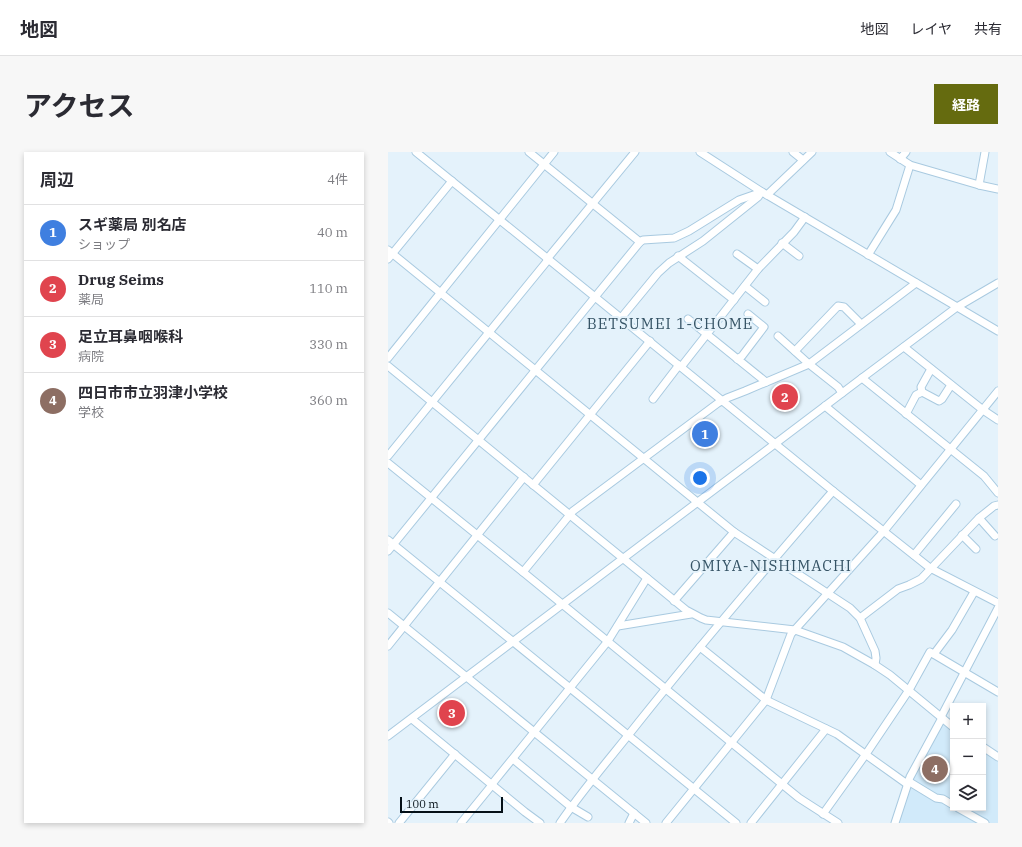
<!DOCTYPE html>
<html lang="ja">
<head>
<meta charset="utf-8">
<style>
	body { margin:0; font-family:"IBM Plex Serif","Noto Sans JP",serif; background:#f7f7f7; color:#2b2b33 }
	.controls { position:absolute; right:12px; bottom:12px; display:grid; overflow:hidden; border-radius:0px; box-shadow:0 2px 6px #0003 }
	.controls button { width:36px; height:36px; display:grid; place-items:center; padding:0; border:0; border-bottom:1px solid #e1e1e2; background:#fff; color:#2b2b33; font:20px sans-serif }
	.scale { position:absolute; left:12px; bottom:10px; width:103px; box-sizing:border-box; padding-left:4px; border:2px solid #051017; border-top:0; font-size:11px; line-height:14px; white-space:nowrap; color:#051017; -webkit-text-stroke:3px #e4f2fb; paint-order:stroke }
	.you { position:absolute; left:312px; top:326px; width:14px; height:14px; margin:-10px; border:3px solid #fff; border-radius:50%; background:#1a73e8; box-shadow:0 0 0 6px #1a73e833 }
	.badge { display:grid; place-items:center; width:26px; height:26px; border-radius:50%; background:#656b0f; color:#fff; font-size:13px; font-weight:700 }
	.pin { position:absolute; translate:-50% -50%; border:2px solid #fff; box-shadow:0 1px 4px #0006 }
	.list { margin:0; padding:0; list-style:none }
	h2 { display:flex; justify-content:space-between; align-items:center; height:52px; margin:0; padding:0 16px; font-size:17px }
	h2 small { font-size:13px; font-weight:400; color:#7c7c81 }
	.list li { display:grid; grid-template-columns:26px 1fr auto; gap:12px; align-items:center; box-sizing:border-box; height:56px; padding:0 16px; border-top:1px solid #e1e1e2 }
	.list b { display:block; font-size:15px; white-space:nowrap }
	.list p { margin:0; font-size:13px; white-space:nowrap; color:#7c7c81 }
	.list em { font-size:13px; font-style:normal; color:#7c7c81 }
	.icon { flex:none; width:22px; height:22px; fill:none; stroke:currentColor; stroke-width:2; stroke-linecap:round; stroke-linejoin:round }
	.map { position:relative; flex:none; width:610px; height:671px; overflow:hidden; border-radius:0px }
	header { display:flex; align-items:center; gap:24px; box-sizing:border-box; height:56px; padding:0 20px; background:#fff; border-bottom:1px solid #e1e1e2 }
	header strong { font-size:19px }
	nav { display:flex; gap:22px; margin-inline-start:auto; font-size:14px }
	.intro { display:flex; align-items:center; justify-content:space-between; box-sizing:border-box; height:96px; padding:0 24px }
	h1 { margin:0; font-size:28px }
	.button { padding:10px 18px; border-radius:0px; background:#656b0f; color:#fff; font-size:14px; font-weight:700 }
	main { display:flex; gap:24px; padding:0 24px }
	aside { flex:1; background:#fff; border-radius:0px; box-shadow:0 2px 6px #0003 }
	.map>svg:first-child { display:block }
</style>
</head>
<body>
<header>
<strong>地図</strong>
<nav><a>地図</a><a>レイヤ</a><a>共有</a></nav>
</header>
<div class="intro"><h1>アクセス</h1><a class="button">経路</a></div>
<main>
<aside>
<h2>周辺<small>4件</small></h2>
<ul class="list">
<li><span class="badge" style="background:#3f7fe0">1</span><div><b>スギ薬局 別名店</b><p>ショップ</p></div><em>40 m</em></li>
<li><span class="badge" style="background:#e0444e">2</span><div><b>Drug Seims</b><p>薬局</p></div><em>110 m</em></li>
<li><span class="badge" style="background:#e0444e">3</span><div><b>足立耳鼻咽喉科</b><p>病院</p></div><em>330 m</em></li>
<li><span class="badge" style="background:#8d6e63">4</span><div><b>四日市市立羽津小学校</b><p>学校</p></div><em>360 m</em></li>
</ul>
</aside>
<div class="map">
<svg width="610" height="671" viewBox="0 0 610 671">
	<rect width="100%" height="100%" fill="#e4f2fb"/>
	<polygon fill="#d1eafa" points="555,572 565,579 565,656 595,656 595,599 610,608 610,671 510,671 526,624"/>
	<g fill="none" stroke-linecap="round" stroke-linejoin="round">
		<defs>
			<g id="minor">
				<polyline points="141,0 252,90"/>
				<polyline points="312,0 374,40 610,179"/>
				<polyline points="405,0 415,8"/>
				<polyline points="502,0 522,13 591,33 610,37"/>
				<polyline points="512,7 518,0"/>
				<polyline points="591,33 597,0"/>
				<polyline points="374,40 351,48 301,79 286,86 255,88 252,90 207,145 445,339 542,416 610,451"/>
				<polyline points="379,43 424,0"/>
				<polyline points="394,91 411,104"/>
				<polyline points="0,98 346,380 462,456 472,466 487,499 488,506 487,513"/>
				<polyline points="349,102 370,117"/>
				<polyline points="480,103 508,58 522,13"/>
				<polyline points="290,104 346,148"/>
				<polyline points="0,107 64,29"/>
				<polyline points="159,107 247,0"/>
				<polyline points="357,134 377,150"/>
				<polyline points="233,166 270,121 281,111 315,89 370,45 372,42"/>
				<polyline points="300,167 378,230"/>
				<polyline points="390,184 421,212 450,235 454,241"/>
				<polyline points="516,195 595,258 610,268"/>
				<polyline points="407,199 450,154 456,155 473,172"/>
				<polyline points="0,206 166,0"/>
				<polyline points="349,207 354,204 376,175 360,162"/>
				<polyline points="0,214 298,458 313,466 318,468 407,478 455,495 487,513 502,523 565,575"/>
				<polyline points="293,215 370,117 406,80 417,65"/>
				<polyline points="474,226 596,324 610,341"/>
				<polyline points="534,240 533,235 543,217"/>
				<polyline points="265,247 291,213"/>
				<polyline points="437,254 533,333"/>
				<polyline points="518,262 528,243 534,240 551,249 554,247 563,233"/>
				<polyline points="0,304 160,108"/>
				<polyline points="0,311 135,420 411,646 450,671"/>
				<polyline points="145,333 262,189"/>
				<polyline points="591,366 607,384"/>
				<polyline points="574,383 588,397"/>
				<polyline points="0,388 348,671"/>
				<polyline points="0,399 207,145 28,0"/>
				<polyline points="526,403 568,352"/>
				<polyline points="135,420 185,359 330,251 339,246 357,239 421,212 528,131"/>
				<polyline points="286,449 346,380"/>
				<polyline points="0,461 258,671"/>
				<polyline points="472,466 510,437 521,433 533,427 591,366 606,354 610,353"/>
				<polyline points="230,474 303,462"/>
				<polyline points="0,494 136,325"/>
				<polyline points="312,495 378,548 449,582 519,632"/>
				<polyline points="546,502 564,478 586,440"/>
				<polyline points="553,565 610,456"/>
				<polyline points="24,567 137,660 152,671"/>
				<polyline points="0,584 474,226 569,155 610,131"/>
				<polyline points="595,595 610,605"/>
				<polyline points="125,607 183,655 200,665"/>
				<polyline points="520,629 548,646 555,647 565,653"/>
				<polyline points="104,632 220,489 259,426"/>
				<polyline points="570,656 597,671"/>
				<polyline points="435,662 478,602 521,538 542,500 610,540"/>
				<polyline points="0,670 1,671"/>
				<polyline points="11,671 67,602"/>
				<polyline points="73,671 104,633"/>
				<path d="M172,671C196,636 224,604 250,571C313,492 379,415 445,339"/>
				<polyline points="241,671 246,661"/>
				<polyline points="278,671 378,548 403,482 496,379 610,239"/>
				<polyline points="363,671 438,577"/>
				<polyline points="507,671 522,625 554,566"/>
			</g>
		</defs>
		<use href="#minor" stroke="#a9cae0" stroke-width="9"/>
		<use href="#minor" stroke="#fff" stroke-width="7"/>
	</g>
	<g text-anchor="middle" stroke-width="4" stroke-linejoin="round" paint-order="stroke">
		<g font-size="15" letter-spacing="1" fill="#355365" stroke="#e4f2fb">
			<text x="282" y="177">BETSUMEI 1-CHOME</text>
			<text x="383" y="419">OMIYA-NISHIMACHI</text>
		</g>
	</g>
</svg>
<div class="controls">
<button>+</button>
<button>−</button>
<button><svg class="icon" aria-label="layers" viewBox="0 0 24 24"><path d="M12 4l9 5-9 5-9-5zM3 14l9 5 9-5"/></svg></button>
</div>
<div class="scale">100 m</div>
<div class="you"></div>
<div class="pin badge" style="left:317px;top:282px;background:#3f7fe0">1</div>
<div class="pin badge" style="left:397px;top:245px;background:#e0444e">2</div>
<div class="pin badge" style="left:64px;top:561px;background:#e0444e">3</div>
<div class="pin badge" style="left:547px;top:617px;background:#8d6e63">4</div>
</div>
</main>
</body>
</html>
